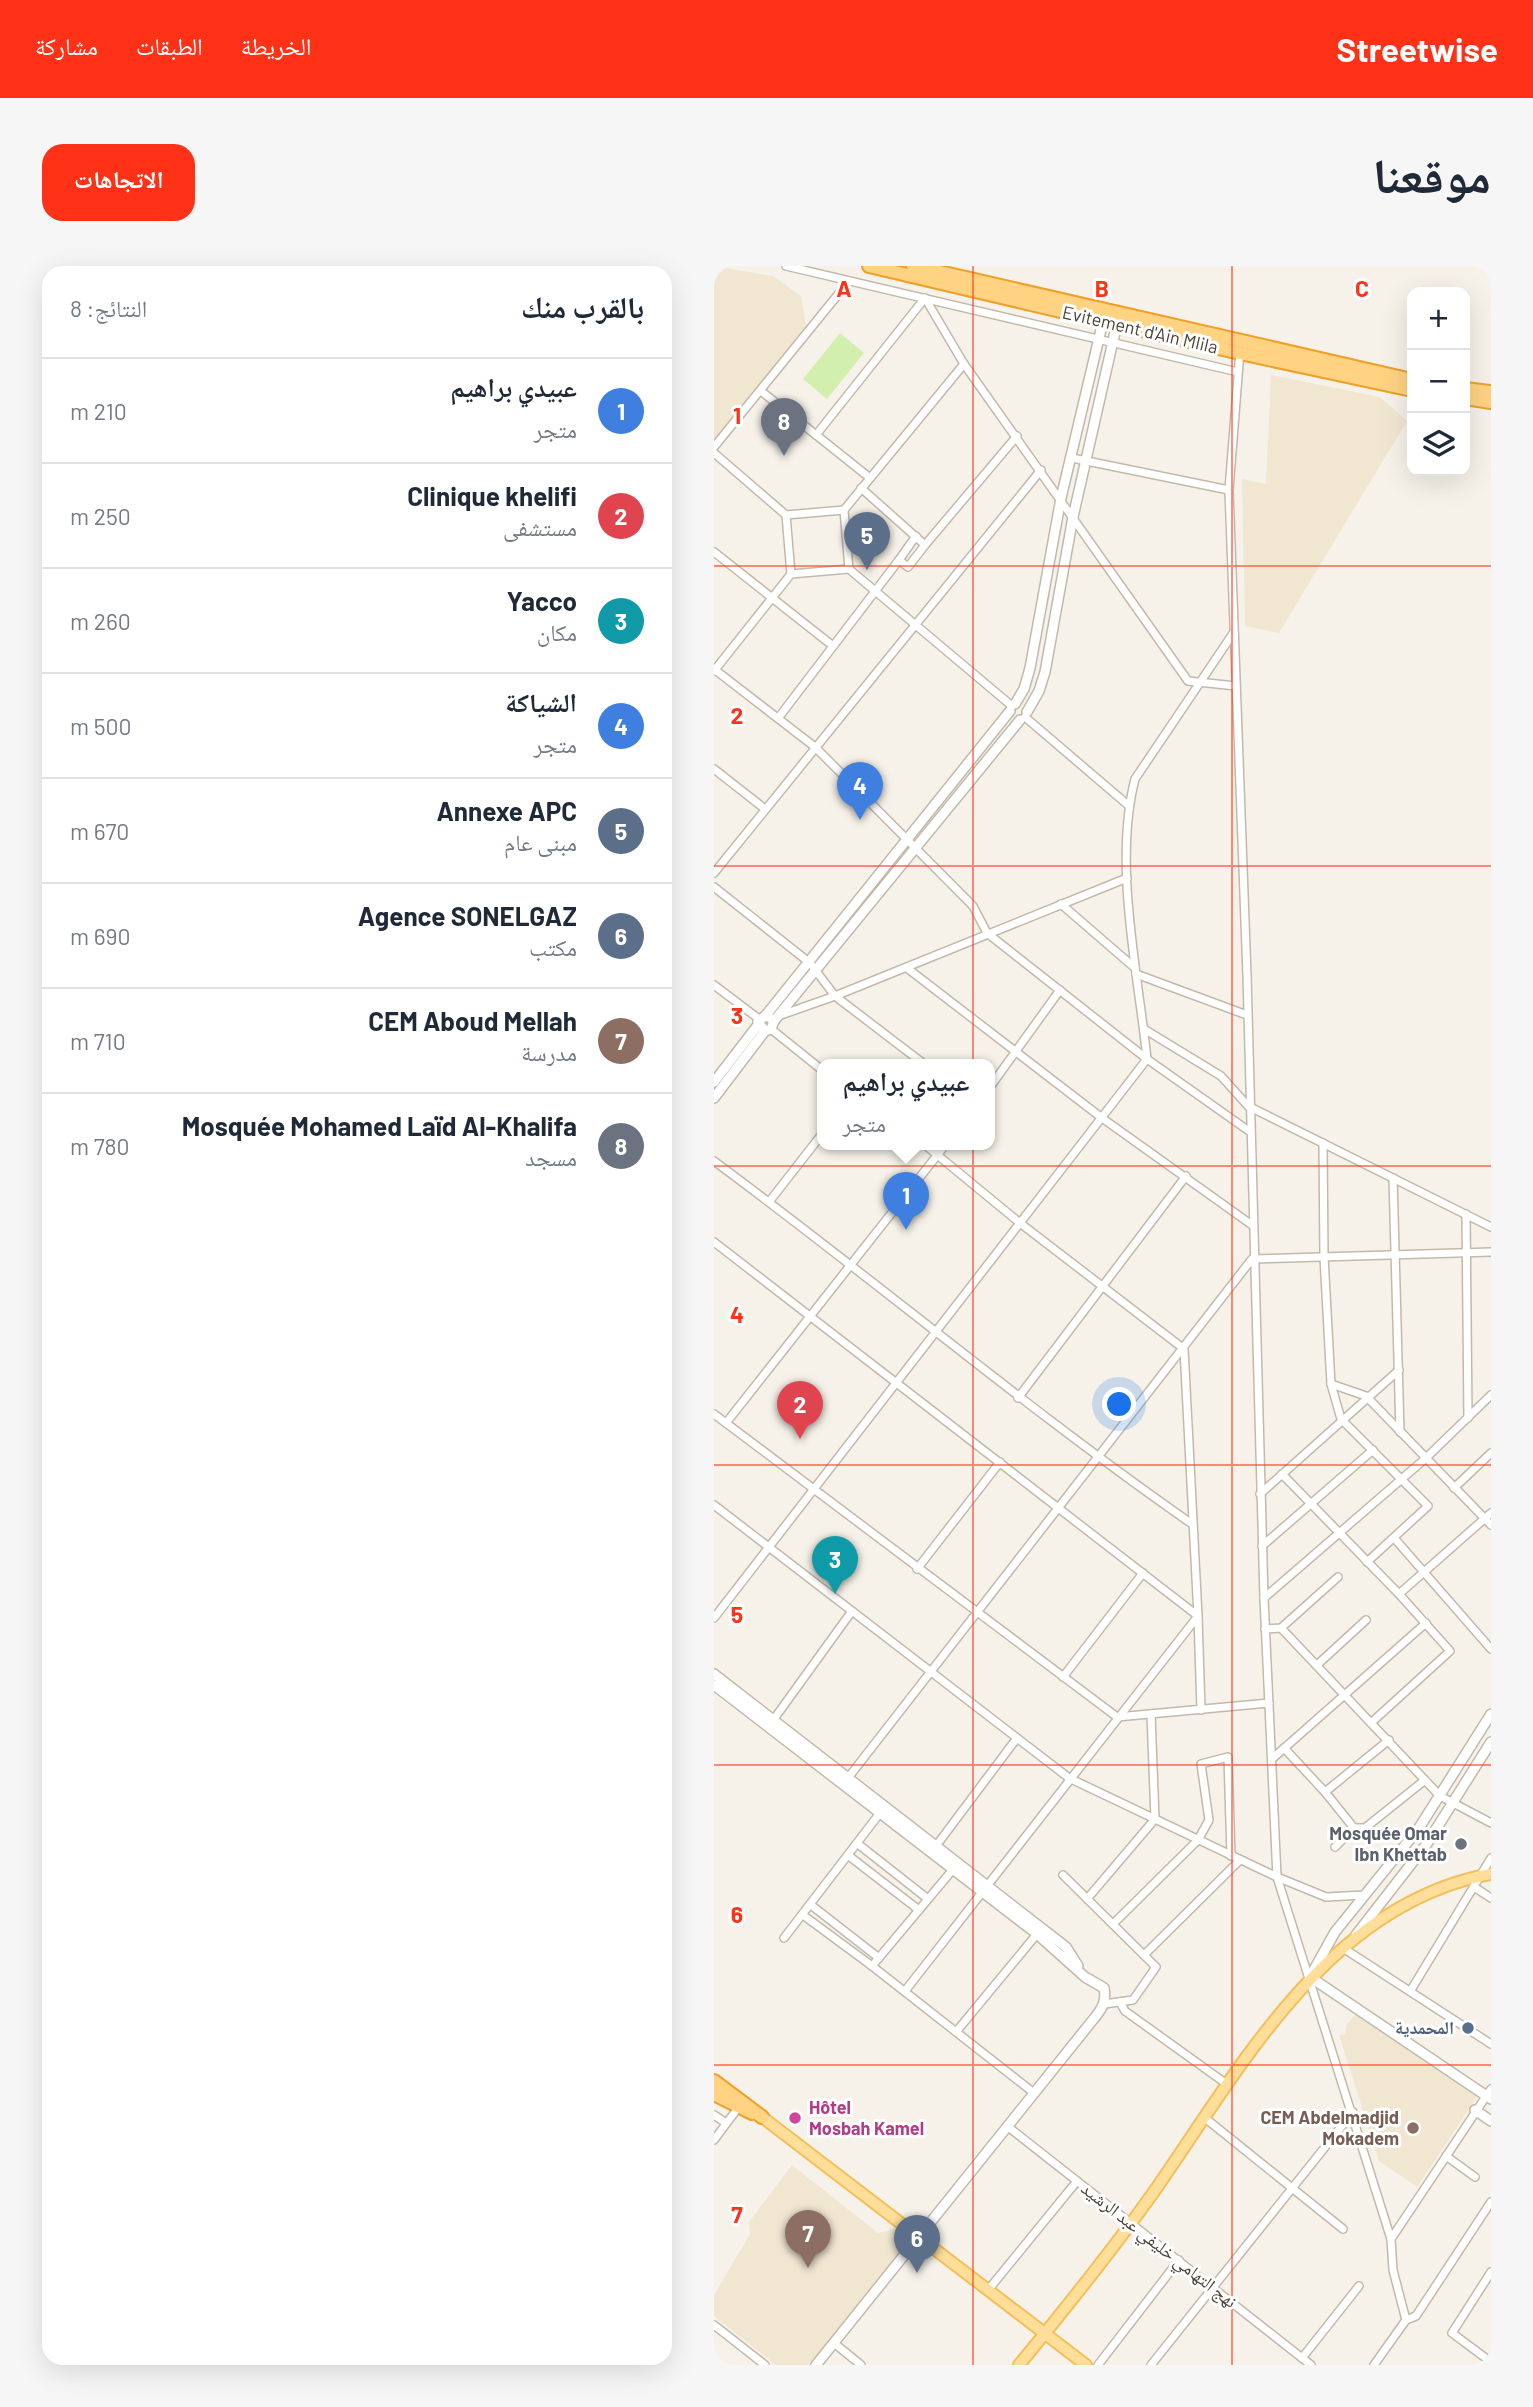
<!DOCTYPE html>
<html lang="ar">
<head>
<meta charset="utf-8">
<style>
	body { margin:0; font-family:Barlow,"Noto Naskh Arabic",sans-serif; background:#f6f6f7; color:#1f2937; direction:rtl }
	.controls { position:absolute; right:21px; top:21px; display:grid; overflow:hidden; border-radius:14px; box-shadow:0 7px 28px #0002 }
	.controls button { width:63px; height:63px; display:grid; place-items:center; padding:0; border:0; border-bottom:2px solid #e0e1e3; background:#fff; color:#1f2937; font:35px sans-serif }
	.you { position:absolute; left:406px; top:1139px; width:24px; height:24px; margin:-18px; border:5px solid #fff; border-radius:50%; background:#1a73e8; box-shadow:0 0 0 10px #1a73e833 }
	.badge { display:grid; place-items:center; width:46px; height:46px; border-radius:50%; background:#ff3117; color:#fff; font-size:23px; font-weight:700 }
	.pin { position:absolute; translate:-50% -58px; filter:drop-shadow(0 2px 4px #0008) }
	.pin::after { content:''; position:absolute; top:37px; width:24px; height:21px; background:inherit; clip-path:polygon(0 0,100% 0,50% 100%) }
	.popup { position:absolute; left:103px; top:793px; width:178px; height:91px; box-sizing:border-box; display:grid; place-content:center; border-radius:14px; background:#fff; filter:drop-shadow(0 2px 5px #0005); font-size:23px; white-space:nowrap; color:#747a83 }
	.popup b { font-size:26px; color:#1f2937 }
	.popup::after { content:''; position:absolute; left:50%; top:100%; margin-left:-14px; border:14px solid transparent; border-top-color:#fff }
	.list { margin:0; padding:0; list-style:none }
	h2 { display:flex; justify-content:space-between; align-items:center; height:91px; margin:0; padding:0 28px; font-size:30px }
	h2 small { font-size:23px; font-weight:400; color:#747a83 }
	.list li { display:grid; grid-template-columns:46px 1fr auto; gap:21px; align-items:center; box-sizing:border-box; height:105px; padding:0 28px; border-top:2px solid #e0e1e3 }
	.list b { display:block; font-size:26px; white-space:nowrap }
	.list p { margin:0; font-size:23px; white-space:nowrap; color:#747a83 }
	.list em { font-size:23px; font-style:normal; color:#747a83 }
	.icon { flex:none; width:38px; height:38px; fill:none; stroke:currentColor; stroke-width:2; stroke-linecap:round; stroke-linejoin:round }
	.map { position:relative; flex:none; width:777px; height:2099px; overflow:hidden; direction:ltr; border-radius:21px }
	header { display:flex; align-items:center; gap:42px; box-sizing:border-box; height:98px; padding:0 35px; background:#ff3117; color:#fff }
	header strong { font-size:33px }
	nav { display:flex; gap:38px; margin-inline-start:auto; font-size:24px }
	.intro { display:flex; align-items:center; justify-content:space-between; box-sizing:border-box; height:168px; padding:0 42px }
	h1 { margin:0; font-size:49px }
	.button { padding:18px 32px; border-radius:21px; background:#ff3117; color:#fff; font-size:24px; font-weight:700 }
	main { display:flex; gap:42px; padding:0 42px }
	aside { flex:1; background:#fff; border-radius:21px; box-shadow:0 7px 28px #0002 }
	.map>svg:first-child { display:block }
</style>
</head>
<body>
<header>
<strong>Streetwise</strong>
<nav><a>الخريطة</a><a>الطبقات</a><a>مشاركة</a></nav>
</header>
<div class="intro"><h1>موقعنا</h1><a class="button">الاتجاهات</a></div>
<main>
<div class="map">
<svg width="777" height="2099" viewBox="0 0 777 2099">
	<rect width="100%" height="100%" fill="#f6f2e9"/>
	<g fill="#f1e7d1">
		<polygon points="0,0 59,10 87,30 92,61 0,174"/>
		<polygon points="557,109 666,131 693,155 565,367 531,360 528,213 552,218"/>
		<polygon points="644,1745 764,1829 703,1921 665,1895 625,1769 632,1768 632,1760"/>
		<polygon points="78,1899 164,1967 181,1963 194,1975 95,2099 62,2099 0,2050 0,2029 36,1968 35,1956"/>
	</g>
	<polygon fill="#d3efad" points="126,67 150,87 113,133 89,113"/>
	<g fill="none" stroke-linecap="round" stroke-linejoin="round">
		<defs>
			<g id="minor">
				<polyline points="72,0 524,106"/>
				<polyline points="526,85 515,224 533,709 550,1332 563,1611 677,1973 679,2004 692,2054"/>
				<polyline points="47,125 156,212"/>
				<polyline points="102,169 211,32 250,98 474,415 522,420"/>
				<polyline points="0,181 135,15"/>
				<polyline points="0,187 72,249"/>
				<polyline points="358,192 515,224"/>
				<polyline points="147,222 211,279 303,170"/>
				<polyline points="130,244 250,98"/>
				<polyline points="202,270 185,294 194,301 211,279"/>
				<polyline points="0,286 119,380"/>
				<polyline points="135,303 298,440"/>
				<polyline points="0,403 101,481 259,640 273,667 433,793 535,865"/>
				<polyline points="0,405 77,308 72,249 130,244 135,303 77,308"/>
				<polyline points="65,451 185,294"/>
				<polyline points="311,451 414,539"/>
				<polyline points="0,503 51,543"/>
				<polyline points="0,607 327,204"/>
				<polyline points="0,621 96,697 121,730 210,798"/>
				<polyline points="347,638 421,702"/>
				<polyline points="193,702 388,852 538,959"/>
				<polyline points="422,708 533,749"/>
				<polyline points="0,719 45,753"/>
				<polyline points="67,749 121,730 413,612"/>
				<polyline points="57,763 108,804"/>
				<polyline points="430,763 507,810 534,840 777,961"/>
				<polyline points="276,821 346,724"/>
				<polyline points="609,877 610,991 617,1118 627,1153 714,1240 653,1296"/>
				<path d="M0,895C161,1014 313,1143 478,1258"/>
				<polyline points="679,912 686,1166"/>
				<polyline points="55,936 108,868"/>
				<polyline points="752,948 754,1152"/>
				<polyline points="0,976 484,1350 487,1444"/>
				<polyline points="617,1118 652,1130 777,1259"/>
				<polyline points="304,1132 472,910"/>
				<polyline points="0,1148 403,1451 555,1437"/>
				<polyline points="12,1157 232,878"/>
				<polyline points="568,1208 685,1328 736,1385 658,1456"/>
				<polyline points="740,1222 777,1187"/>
				<polyline points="546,1228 685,1104"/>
				<polyline points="0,1239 355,1512 563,1611 612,1631 651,1629"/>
				<polyline points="681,1273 777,1383"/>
				<polyline points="548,1280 659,1184"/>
				<polyline points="203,1303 286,1196"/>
				<polyline points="685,1328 777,1247"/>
				<polyline points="550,1332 712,1192 777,1129"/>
				<path d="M0,1352L433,793C424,706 399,598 421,513L520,366"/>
				<polyline points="567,1362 726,1530 777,1557"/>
				<polyline points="551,1363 567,1362 624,1311"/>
				<polyline points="603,1399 652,1354"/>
				<polyline points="349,1411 429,1307"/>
				<polyline points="60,1453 138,1345"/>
				<polyline points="570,1482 611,1526 640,1562"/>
				<polyline points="558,1493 712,1357"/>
				<polyline points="134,1512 538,993 777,986"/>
				<polyline points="611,1526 675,1474"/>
				<polyline points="144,1578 214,1633"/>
				<polyline points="222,1580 303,1472"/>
				<polyline points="621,1581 640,1562 651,1562 711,1514"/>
				<polyline points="135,1590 205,1644"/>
				<polyline points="241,1601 158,1700 320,1827"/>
				<polyline points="349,1609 442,1701 419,1734 390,1738"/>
				<polyline points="760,1621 777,1632"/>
				<polyline points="373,1633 441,1553 437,1448"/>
				<polyline points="97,1639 165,1692"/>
				<polyline points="89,1649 158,1700"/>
				<polyline points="399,1658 484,1574 495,1554 487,1498 514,1491 517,1590"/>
				<polyline points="70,1672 166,1547"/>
				<polyline points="629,1682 777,1778"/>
				<polyline points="430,1689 526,1594"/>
				<polyline points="697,1724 777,1592"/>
				<polyline points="191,1725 484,1350 470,1083 306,957 210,878"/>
				<polyline points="406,1736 411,1745 514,1819"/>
				<polyline points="242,1766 323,1668"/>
				<polyline points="0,1849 12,1857"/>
				<polyline points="491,1852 629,1963"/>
				<polyline points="293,1860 597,2099"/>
				<polyline points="0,1874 27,1838"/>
				<polyline points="732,1890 761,1911"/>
				<polyline points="677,1973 777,1823"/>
				<polyline points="777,2006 738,2067 777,2096"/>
				<polyline points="275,2023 363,1915"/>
				<polyline points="0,2059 51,2099"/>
				<polyline points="120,2077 147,2099"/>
				<polyline points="588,2092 645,2020"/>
				<polyline points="384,2099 465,1994"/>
				<polyline points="437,2099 639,1846"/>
				<polyline points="660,2099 692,2054 702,2050 777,1936"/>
			</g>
			<g id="tertiary">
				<polyline points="301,438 310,423 316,402 347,232 390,51"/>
				<polyline points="313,446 325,425 331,406 359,251 404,53"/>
				<polyline points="52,749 296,445"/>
				<polyline points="60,755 306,454"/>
				<polyline points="0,816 44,759"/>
				<polyline points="0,832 51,765 57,763 60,755 52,749 44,756 51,765"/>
				<polyline points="0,1408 352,1681 364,1700"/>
				<path d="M0,1419L323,1668L371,1711L390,1722C393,1737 387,1744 378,1755L102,2099"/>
				<polyline points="777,1448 705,1562 621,1666 596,1711 777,1833"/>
				<polyline points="642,1669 712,1579 777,1476"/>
				<polyline points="761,1844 777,1855"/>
			</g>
			<g id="primary">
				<polyline points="48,1851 372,2099"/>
				<path d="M305,2099C351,2043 397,1986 439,1927C526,1803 613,1638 777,1608"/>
			</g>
			<g id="trunk">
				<polyline points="155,0 526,87 698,124"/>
				<polyline points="199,0 698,114"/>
				<polyline points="751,123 777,126"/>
				<polyline points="751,132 777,136"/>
				<polyline points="0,1815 48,1851"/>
				<polyline points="0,1828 38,1847"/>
			</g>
		</defs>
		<use href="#minor" stroke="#c3b9aa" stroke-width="10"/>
		<use href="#tertiary" stroke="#c3b9aa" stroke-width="12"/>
		<use href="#primary" stroke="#f2bf5b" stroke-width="14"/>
		<use href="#trunk" stroke="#efa029" stroke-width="16"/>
		<use href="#minor" stroke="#fff" stroke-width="7"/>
		<use href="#tertiary" stroke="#fff" stroke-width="9"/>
		<use href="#primary" stroke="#ffde99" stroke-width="10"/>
		<use href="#trunk" stroke="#ffd382" stroke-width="12"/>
	</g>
	<path fill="none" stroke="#ff3117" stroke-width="2" stroke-opacity="0.55" d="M259,0V2099M518,0V2099M0,300H777M0,600H777M0,900H777M0,1199H777M0,1499H777M0,1799H777"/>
	<circle fill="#6b7280" stroke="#fff" stroke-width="2.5" cx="747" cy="1578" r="7"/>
	<circle fill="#5c6f8a" stroke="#fff" stroke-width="2.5" cx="754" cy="1762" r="7"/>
	<circle fill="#d1479c" stroke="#fff" stroke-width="2.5" cx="81" cy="1852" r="7"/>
	<circle fill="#8d6e63" stroke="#fff" stroke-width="2.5" cx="699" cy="1862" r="7"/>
	<g text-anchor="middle" stroke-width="6" stroke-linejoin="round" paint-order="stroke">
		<g font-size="18" fill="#4b4236" stroke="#fff">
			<text transform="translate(426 64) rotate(13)" y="6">Evitement d'Ain Mlila</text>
			<text transform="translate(445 1979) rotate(38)" y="6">نهج التهامي خليفي عبد الرشيد</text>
		</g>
		<g font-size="18" font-weight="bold" fill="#5b616d" stroke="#fff" text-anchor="end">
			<text x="733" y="1574">Mosquée Omar<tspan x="733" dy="21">Ibn Khettab</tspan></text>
		</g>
		<g font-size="18" font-weight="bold" fill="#4e5e75" stroke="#fff" text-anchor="end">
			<text x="740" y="1768">المحمدية</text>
		</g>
		<g font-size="18" font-weight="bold" fill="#b23c85" stroke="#fff" text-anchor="start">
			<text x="95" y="1848">Hôtel<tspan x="95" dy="21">Mosbah Kamel</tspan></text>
		</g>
		<g font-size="18" font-weight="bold" fill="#785e54" stroke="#fff" text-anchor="end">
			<text x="685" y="1858">CEM Abdelmadjid<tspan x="685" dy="21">Mokadem</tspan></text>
		</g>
	</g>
	<g font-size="23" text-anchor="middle" font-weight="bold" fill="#ff3117" stroke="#fff" stroke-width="6" stroke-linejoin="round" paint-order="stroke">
		<text x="130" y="31">A</text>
		<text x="388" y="31">B</text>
		<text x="648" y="31">C</text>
		<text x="23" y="158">1</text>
		<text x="23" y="458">2</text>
		<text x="23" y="758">3</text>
		<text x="23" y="1057">4</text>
		<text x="23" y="1357">5</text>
		<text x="23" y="1657">6</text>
		<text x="23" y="1957">7</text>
	</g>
</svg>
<div class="controls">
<button>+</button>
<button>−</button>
<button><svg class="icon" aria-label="layers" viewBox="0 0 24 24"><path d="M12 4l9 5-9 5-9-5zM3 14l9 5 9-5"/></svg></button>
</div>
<div class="you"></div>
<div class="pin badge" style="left:192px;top:964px;background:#3f7fe0">1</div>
<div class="popup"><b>عبيدي براهيم</b>متجر</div>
<div class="pin badge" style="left:86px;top:1173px;background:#e0444e">2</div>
<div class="pin badge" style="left:121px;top:1328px;background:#0f9aa8">3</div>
<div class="pin badge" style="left:146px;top:554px;background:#3f7fe0">4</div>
<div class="pin badge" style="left:153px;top:304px;background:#5c6f8a">5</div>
<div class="pin badge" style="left:203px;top:2007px;background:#5c6f8a">6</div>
<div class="pin badge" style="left:94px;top:2002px;background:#8d6e63">7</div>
<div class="pin badge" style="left:70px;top:190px;background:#6b7280">8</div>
</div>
<aside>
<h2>بالقرب منك<small>النتائج: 8</small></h2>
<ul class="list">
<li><span class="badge" style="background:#3f7fe0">1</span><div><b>عبيدي براهيم</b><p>متجر</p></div><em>210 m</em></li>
<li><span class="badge" style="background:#e0444e">2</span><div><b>Clinique khelifi</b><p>مستشفى</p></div><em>250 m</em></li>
<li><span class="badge" style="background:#0f9aa8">3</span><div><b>Yacco</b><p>مكان</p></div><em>260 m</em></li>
<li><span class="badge" style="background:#3f7fe0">4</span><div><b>الشياكة</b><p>متجر</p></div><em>500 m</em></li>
<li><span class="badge" style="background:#5c6f8a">5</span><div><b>Annexe APC</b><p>مبنى عام</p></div><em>670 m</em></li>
<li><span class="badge" style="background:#5c6f8a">6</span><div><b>Agence SONELGAZ</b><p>مكتب</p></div><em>690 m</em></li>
<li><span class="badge" style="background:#8d6e63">7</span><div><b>CEM Aboud Mellah</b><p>مدرسة</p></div><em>710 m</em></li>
<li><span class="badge" style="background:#6b7280">8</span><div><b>Mosquée Mohamed Laïd Al-Khalifa</b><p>مسجد</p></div><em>780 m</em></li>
</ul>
</aside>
</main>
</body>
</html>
